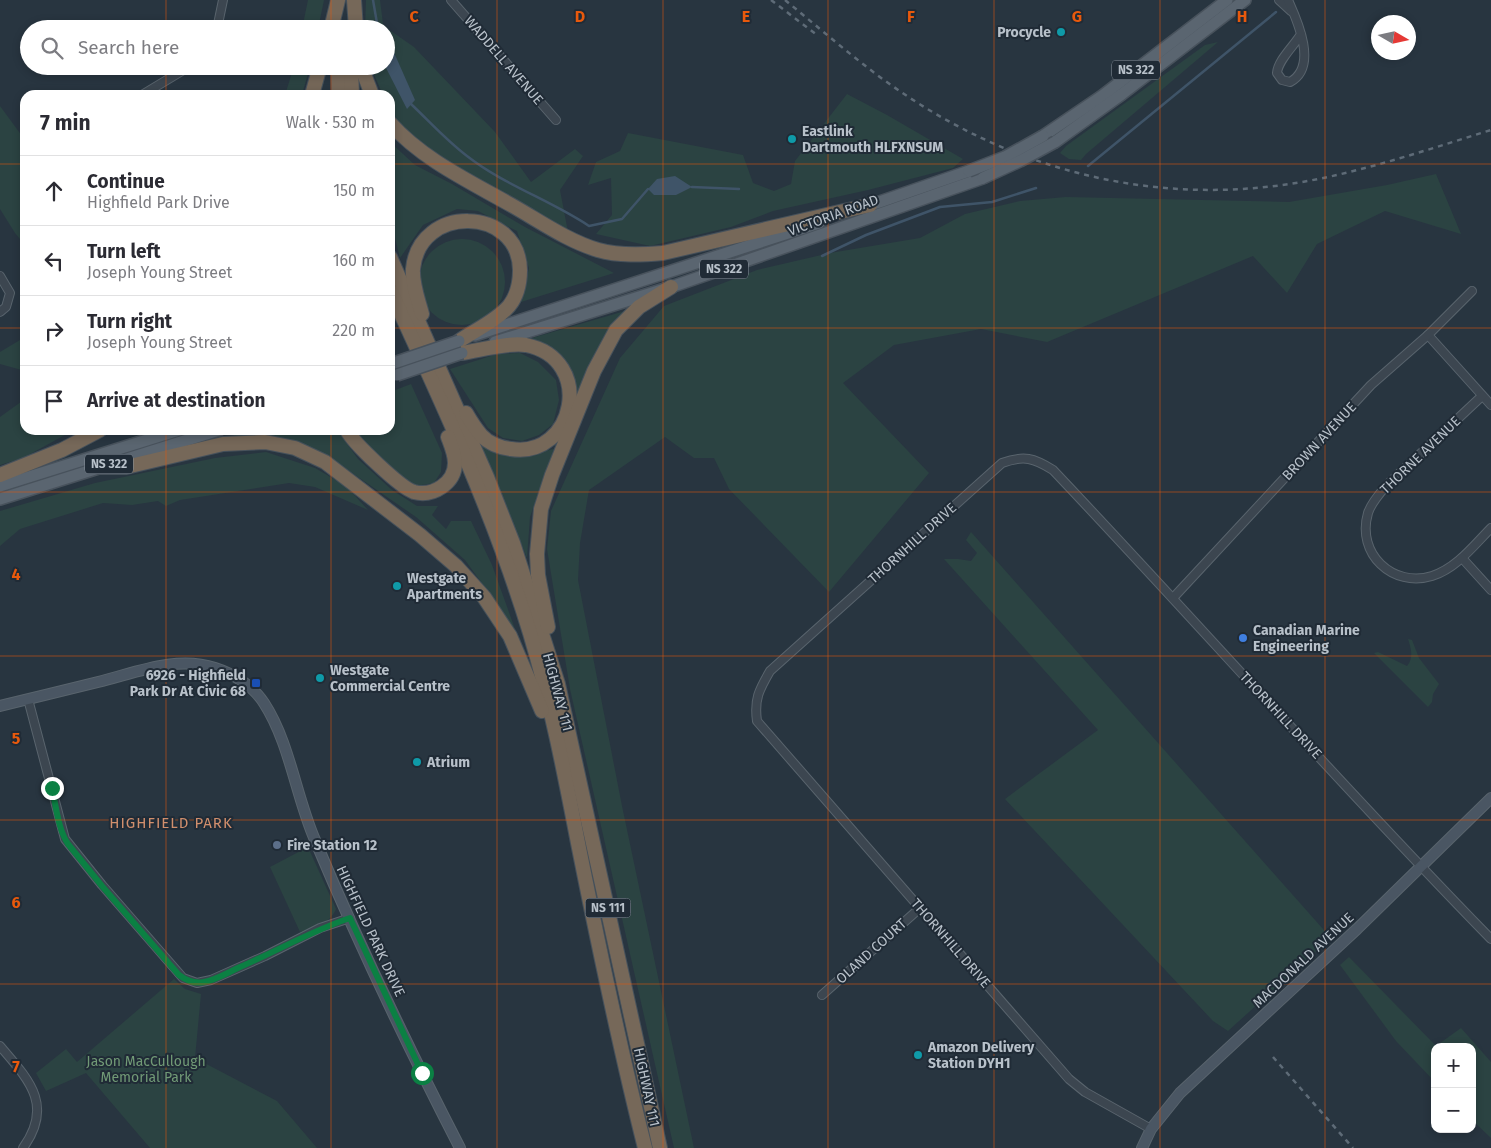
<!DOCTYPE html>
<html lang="en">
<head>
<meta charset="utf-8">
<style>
	body { margin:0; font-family:"Fira Sans",sans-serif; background:#f7f7f7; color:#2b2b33 }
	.controls { position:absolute; right:15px; bottom:15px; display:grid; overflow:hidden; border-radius:10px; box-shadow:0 2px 8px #0003 }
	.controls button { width:45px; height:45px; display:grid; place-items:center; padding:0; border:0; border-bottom:1px solid #e1e1e2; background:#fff; color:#2b2b33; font:25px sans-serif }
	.compass { position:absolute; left:1371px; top:15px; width:45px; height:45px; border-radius:50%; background:#fff; box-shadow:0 2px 8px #0003; rotate:99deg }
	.stop { position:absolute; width:15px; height:15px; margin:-11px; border:4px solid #0b8043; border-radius:50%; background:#fff }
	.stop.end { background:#0b8043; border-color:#fff; box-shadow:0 1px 5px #0008 }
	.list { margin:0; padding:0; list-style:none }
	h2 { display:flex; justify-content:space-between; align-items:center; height:65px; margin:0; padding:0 20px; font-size:21px }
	h2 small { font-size:16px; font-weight:400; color:#7c7c81 }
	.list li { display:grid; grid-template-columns:32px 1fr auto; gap:15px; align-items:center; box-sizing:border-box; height:70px; padding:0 20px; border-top:1px solid #e1e1e2 }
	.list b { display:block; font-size:19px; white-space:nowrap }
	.list p { margin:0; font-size:16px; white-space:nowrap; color:#7c7c81 }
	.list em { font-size:16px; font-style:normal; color:#7c7c81 }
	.icon { flex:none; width:28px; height:28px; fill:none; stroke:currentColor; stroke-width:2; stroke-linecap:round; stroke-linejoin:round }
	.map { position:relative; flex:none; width:1491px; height:1148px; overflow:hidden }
	.search { position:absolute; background:#fff; box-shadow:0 2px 8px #0003; left:20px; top:20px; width:375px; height:55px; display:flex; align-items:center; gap:12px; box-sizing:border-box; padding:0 18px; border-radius:28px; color:#7c7c81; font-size:19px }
	.panel { position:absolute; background:#fff; box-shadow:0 2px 8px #0003; left:20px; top:90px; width:375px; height:345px; border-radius:15px }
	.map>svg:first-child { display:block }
</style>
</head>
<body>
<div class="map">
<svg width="1491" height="1148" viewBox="0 0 1491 1148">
	<rect width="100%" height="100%" fill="#283540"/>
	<g fill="#2b4342">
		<polygon points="308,0 324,0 318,29 302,29"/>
		<polygon points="366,0 380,0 383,24 388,29 414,47 495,132 531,182 575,149 583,156 560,190 568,232 517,204 414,140 391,113 390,95 383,95 372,70 371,66 386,66 386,29 365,29"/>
		<polygon points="1218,42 1086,154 1081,160 1069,159 1060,153 1066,146 1205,45"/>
		<polygon points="294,66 310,66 302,95 285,95"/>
		<polygon points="847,94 887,115 963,159 953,168 868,190 773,211 731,227 650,246 596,234 612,215 611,178 588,185 596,162 620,151 628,133 743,155 753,183 774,191 791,184 795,161"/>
		<polygon points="0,106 22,136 25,135 25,245 15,233 0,209"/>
		<polygon points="390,142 415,165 452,184 525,227 614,273 521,302 529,268 517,231 478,211 457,209 423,225 400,258 390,218"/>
		<polygon points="1436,174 1461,234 1385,211 1317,244 1287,293 1253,256 1047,342 981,329 894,345 843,383 929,473 829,592 729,489 714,458 694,458 665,437 589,490 580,543 578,580 622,806 694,1148 674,1148 570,689 547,549 551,511 620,358 664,306 757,270 830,253 920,238 965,214 1020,201 1066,197 1289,202 1387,185"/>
		<circle cx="462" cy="282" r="43"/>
		<polygon points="625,311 598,355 577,401 573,374 555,352 532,338"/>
		<polygon points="25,337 25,371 0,364 0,352"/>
		<polygon points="520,353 538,362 556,380 559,400 553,424 539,435 522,441 503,438 488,428 450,369 497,354"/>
		<polygon points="411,384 442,453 441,472 434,483 416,486 402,479 358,435 357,430 390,430 390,392"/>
		<polygon points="25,399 25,430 74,430 23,458 0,465 0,417"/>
		<polygon points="251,430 337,430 358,459 392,490 417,506 438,506 432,515 446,529 451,521 471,521 492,565 515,629 465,560 416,517 342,466 321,454 282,440 232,436"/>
		<polygon points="481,446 518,456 554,449 530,517 527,558"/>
		<polygon points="266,452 315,468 346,486 368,510 315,487 289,483 180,500 166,506 158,501 132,505 103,503 20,529 0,546 0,511 95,483 215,458"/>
		<polygon points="971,532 1331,938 1228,1031 1213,1021 1005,799 1098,730 944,559 958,559 971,561 977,553 966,540"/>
		<path d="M1408,639L1412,640L1419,658L1439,684L1433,694L1432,702L1428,707L1374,653L1378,652L1407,666C1414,658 1411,648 1408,639Z"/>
		<path d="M308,847L336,909C330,924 314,927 300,932L270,867Z"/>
		<polygon points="1349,957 1436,1046 1461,1028 1491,1062 1491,1138 1472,1120 1472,1047 1435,1047 1435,1082 1396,1041 1340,965"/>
		<polygon points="174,979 185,989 201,994 195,1058 277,1101 317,1148 150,1148 86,1073 46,1091 36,1073 66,1049 77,1062"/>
	</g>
	<g fill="#3f5468">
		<polygon points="386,38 388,39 415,100 407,109 385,66"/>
		<polygon points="675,176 692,187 676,195 654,195 648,189 657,179"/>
	</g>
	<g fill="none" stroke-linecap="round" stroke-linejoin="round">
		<g stroke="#3f5468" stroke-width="2.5">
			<polyline points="373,0 378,29"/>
			<path d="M411,104C429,121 447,141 467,156C504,185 550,200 589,226L622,219L648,189"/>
			<polyline points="1088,166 1276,12"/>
			<polyline points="692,187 739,189"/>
			<polyline points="822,256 866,235 940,207 992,202 1036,188"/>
		</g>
		<defs>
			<g id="street">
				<polyline points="451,0 556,120"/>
				<polyline points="1279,0 1291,11"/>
				<path d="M1288,0C1298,22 1318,67 1290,82L1282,80L1277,73C1278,60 1294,46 1301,34"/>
				<polyline points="217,29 223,0"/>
				<polyline points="142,95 190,66"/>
				<polyline points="0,276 10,293 6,307 0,312"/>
				<polyline points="1428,335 1491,405"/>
				<path d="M1482,396L1387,485C1380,493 1371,503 1368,513C1356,554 1393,588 1432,576C1457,568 1474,545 1491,528"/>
				<polyline points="1462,558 1491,590"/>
				<polyline points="1173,598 1371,385 1428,335 1472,291"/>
				<polyline points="28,699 65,839 102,885 183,978 197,983 211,980 265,956 320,928 350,918"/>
				<polyline points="822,995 920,908"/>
				<path d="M0,1046C29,1080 54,1105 23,1148"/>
				<path d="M1151,1129L1085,1092L1069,1079L757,721C754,699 759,690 770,671L1002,463C1024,455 1034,458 1053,470C1200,625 1341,786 1491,939"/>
			</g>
			<g id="secondary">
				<path d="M0,706C33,698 65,690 98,682C135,673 176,655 215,668C234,674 253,686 264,703C290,743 296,797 315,840C359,945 408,1047 460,1148"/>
				<polyline points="1142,1148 1151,1129 1180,1093 1357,929 1491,798"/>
			</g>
			<g id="primary">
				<polyline points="1043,136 1102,96 1227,0"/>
				<polyline points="1055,142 1122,94 1245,0"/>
				<polyline points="862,208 969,171"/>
				<polyline points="475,335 819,223"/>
				<polyline points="495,342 671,287 983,178"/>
				<polyline points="0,486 179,430"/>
				<polyline points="0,499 219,430"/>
			</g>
			<g id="highway">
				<polyline points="354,0 356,29"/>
				<polyline points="331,29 338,0"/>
				<polyline points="338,66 339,95"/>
				<polyline points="351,66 352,95"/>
				<polyline points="361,66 372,95"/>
				<polyline points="312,95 320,66"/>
				<path d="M390,123C423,160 471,182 513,206C541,222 568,241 598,250C619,256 641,255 663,253L870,205"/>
				<polyline points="390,257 487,477 513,543 558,684 660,1148"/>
				<path d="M390,290C442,402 494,514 530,633C551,703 565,776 579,848C599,948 620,1049 645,1148"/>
				<path d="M422,314C418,299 412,284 413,269C419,204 519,206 520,270C520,283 517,296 509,306C496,321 475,330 459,341"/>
				<path d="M462,353C481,350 509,342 526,345C596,359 575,459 511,449C500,448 488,443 481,435C475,428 470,420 466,413"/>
				<path d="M347,430C352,442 401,488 414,492C433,497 455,483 455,463C455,454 451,445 448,437"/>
				<polyline points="99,467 126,467 223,444 265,442 295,448 325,462 420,535 456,566 484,597 510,636 542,711"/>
				<polyline points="0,475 62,450 100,430"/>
				<polyline points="548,627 538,575 537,554 541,509 552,475 594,371 616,330 639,307 671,287"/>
			</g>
		</defs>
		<use href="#street" stroke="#59646d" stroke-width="10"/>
		<use href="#secondary" stroke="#59646d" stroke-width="12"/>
		<use href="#primary" stroke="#48525c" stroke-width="14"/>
		<use href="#highway" stroke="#46515b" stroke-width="16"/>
		<use href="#street" stroke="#3c4650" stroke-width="8"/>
		<use href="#secondary" stroke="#4a5663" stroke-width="10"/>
		<use href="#primary" stroke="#5a6570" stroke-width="11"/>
		<use href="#highway" stroke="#766859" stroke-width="14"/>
		<g stroke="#5e6b77" stroke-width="2.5" stroke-dasharray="5 5" stroke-linecap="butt">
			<polyline points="771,0 817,35"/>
			<path d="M785,0C818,27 850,55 884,80C1006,169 1152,208 1302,182C1366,171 1429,149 1491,130"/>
			<polyline points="1273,1057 1353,1148"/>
		</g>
		<defs>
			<g id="primary-bridge">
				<polyline points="969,171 1005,157 1043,136"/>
				<polyline points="983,178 1020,161 1055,142"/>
				<polyline points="394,363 459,341"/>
				<polyline points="397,375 462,353"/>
			</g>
		</defs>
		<use href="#primary-bridge" stroke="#48525c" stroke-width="14" stroke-linecap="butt"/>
		<use href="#primary-bridge" stroke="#5a6570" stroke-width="11"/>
	</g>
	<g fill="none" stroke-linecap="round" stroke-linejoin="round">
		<path stroke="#0b8043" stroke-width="6" d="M52,788C56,806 58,829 68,844L102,886L179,975C187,981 195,984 204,982C216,980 229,972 240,967C277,951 311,931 350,918L422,1073"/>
	</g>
	<path fill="none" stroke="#e8590c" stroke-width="1" stroke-opacity="0.55" d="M166,0V29M331,0V29M497,0V1148M663,0V1148M828,0V1148M994,0V1148M1160,0V1148M1325,0V1148M166,66V95M331,66V95M0,164H25M390,164H1491M0,328H25M390,328H1491M166,430V1148M331,430V1148M0,492H1491M0,656H1491M0,820H1491M0,984H1491"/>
	<g fill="#0f9aa8" stroke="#202b36" stroke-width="2">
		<circle cx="1061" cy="32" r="5"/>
		<circle cx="792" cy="139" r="5"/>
		<circle cx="397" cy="586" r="5"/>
		<circle cx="320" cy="678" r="5"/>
		<circle cx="417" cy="762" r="5"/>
		<circle cx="918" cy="1055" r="5"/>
	</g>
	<circle fill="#3f7fe0" stroke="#202b36" stroke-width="2" cx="1243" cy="638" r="5"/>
	<rect fill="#1a4fb4" stroke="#202b36" stroke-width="2" x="251" y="678" width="10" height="10" rx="2.5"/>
	<circle fill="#5c6f8a" stroke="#202b36" stroke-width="2" cx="277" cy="845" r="5"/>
	<g text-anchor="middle" stroke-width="4" stroke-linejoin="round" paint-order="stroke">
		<g fill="#202b36" stroke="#8a949e" stroke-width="1">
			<rect x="1112" y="60.5" width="48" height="19" rx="4"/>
			<rect x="700" y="259.5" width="48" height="19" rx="4"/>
			<rect x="85" y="454.5" width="48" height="19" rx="4"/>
			<rect x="585.5" y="898.5" width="45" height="19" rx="4"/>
		</g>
		<g font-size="12" font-weight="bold" fill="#b8c1ca">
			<text x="1136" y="74">NS 322</text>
			<text x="724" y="273">NS 322</text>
			<text x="109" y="468">NS 322</text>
			<text x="608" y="912">NS 111</text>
		</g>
		<g font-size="14" font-weight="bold" fill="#b8c1ca" stroke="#202b36" text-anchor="start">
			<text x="1051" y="37" text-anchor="end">Procycle</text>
			<text x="802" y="136">Eastlink<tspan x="802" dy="16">Dartmouth HLFXNSUM</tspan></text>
			<text x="407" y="583">Westgate<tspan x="407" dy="16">Apartments</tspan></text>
			<text x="1253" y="635">Canadian Marine<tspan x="1253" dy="16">Engineering</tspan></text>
			<text x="330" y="675">Westgate<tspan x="330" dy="16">Commercial Centre</tspan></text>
			<text x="246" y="680" text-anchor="end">6926 - Highfield<tspan x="246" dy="16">Park Dr At Civic 68</tspan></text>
			<text x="427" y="767">Atrium</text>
			<text x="287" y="850">Fire Station 12</text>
			<text x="928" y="1052">Amazon Delivery<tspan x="928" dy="16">Station DYH1</tspan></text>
		</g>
		<g font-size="14" fill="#b8c1ca" stroke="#202b36">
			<text transform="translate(504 60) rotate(49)" y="5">WADDELL AVENUE</text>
			<text transform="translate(833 215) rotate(-20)" y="5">VICTORIA ROAD</text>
			<text transform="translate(1319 441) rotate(-47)" y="5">BROWN AVENUE</text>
			<text transform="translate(1420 455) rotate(-44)" y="5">THORNE AVENUE</text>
			<text transform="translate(912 543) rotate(-42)" y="5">THORNHILL DRIVE</text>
			<text transform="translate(558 692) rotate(75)" y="5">HIGHWAY 111</text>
			<text transform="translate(1281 715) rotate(47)" y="5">THORNHILL DRIVE</text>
			<text transform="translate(371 931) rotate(65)" y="5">HIGHFIELD PARK DRIVE</text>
			<text transform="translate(951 943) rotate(49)" y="5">THORNHILL DRIVE</text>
			<text transform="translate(871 951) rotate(-42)" y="5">OLAND COURT</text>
			<text transform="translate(1303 960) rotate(-43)" y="5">MACDONALD AVENUE</text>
			<text transform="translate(647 1087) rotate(78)" y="5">HIGHWAY 111</text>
		</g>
		<g font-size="14" fill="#719a76" stroke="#202b36">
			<text x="146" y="1066">Jason MacCullough<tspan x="146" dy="16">Memorial Park</tspan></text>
		</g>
		<g font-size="15" letter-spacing="1" fill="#d18f6d" stroke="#202b36">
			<text x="171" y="828">HIGHFIELD PARK</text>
		</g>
	</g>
	<g font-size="16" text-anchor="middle" font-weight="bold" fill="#e8590c" stroke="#202b36" stroke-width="4" stroke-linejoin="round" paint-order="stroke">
		<text x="414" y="22">C</text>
		<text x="580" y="22">D</text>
		<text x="746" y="22">E</text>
		<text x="911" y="22">F</text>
		<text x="1077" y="22">G</text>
		<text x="1242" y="22">H</text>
		<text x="16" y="580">4</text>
		<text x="16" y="744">5</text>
		<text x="16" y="908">6</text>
		<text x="16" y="1072">7</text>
	</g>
</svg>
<div class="controls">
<button>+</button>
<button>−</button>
</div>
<svg class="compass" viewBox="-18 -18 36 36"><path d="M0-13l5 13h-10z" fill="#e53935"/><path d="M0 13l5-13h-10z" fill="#7c7c81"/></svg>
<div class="stop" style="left:422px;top:1073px"></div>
<div class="stop end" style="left:52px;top:788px"></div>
<div class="search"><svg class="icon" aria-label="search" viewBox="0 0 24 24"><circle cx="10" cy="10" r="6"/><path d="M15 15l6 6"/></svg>Search here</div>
<section class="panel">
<h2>7 min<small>Walk · 530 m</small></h2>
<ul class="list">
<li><svg class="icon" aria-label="ahead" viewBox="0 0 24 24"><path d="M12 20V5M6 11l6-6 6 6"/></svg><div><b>Continue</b><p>Highfield Park Drive</p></div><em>150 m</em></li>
<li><svg class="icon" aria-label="left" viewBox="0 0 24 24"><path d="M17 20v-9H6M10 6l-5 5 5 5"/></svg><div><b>Turn left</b><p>Joseph Young Street</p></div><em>160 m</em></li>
<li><svg class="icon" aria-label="right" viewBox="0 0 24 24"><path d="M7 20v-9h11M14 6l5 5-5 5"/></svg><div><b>Turn right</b><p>Joseph Young Street</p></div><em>220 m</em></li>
<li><svg class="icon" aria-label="arrive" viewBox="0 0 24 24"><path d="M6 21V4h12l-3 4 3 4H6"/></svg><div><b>Arrive at destination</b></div></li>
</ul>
</section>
</div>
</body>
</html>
